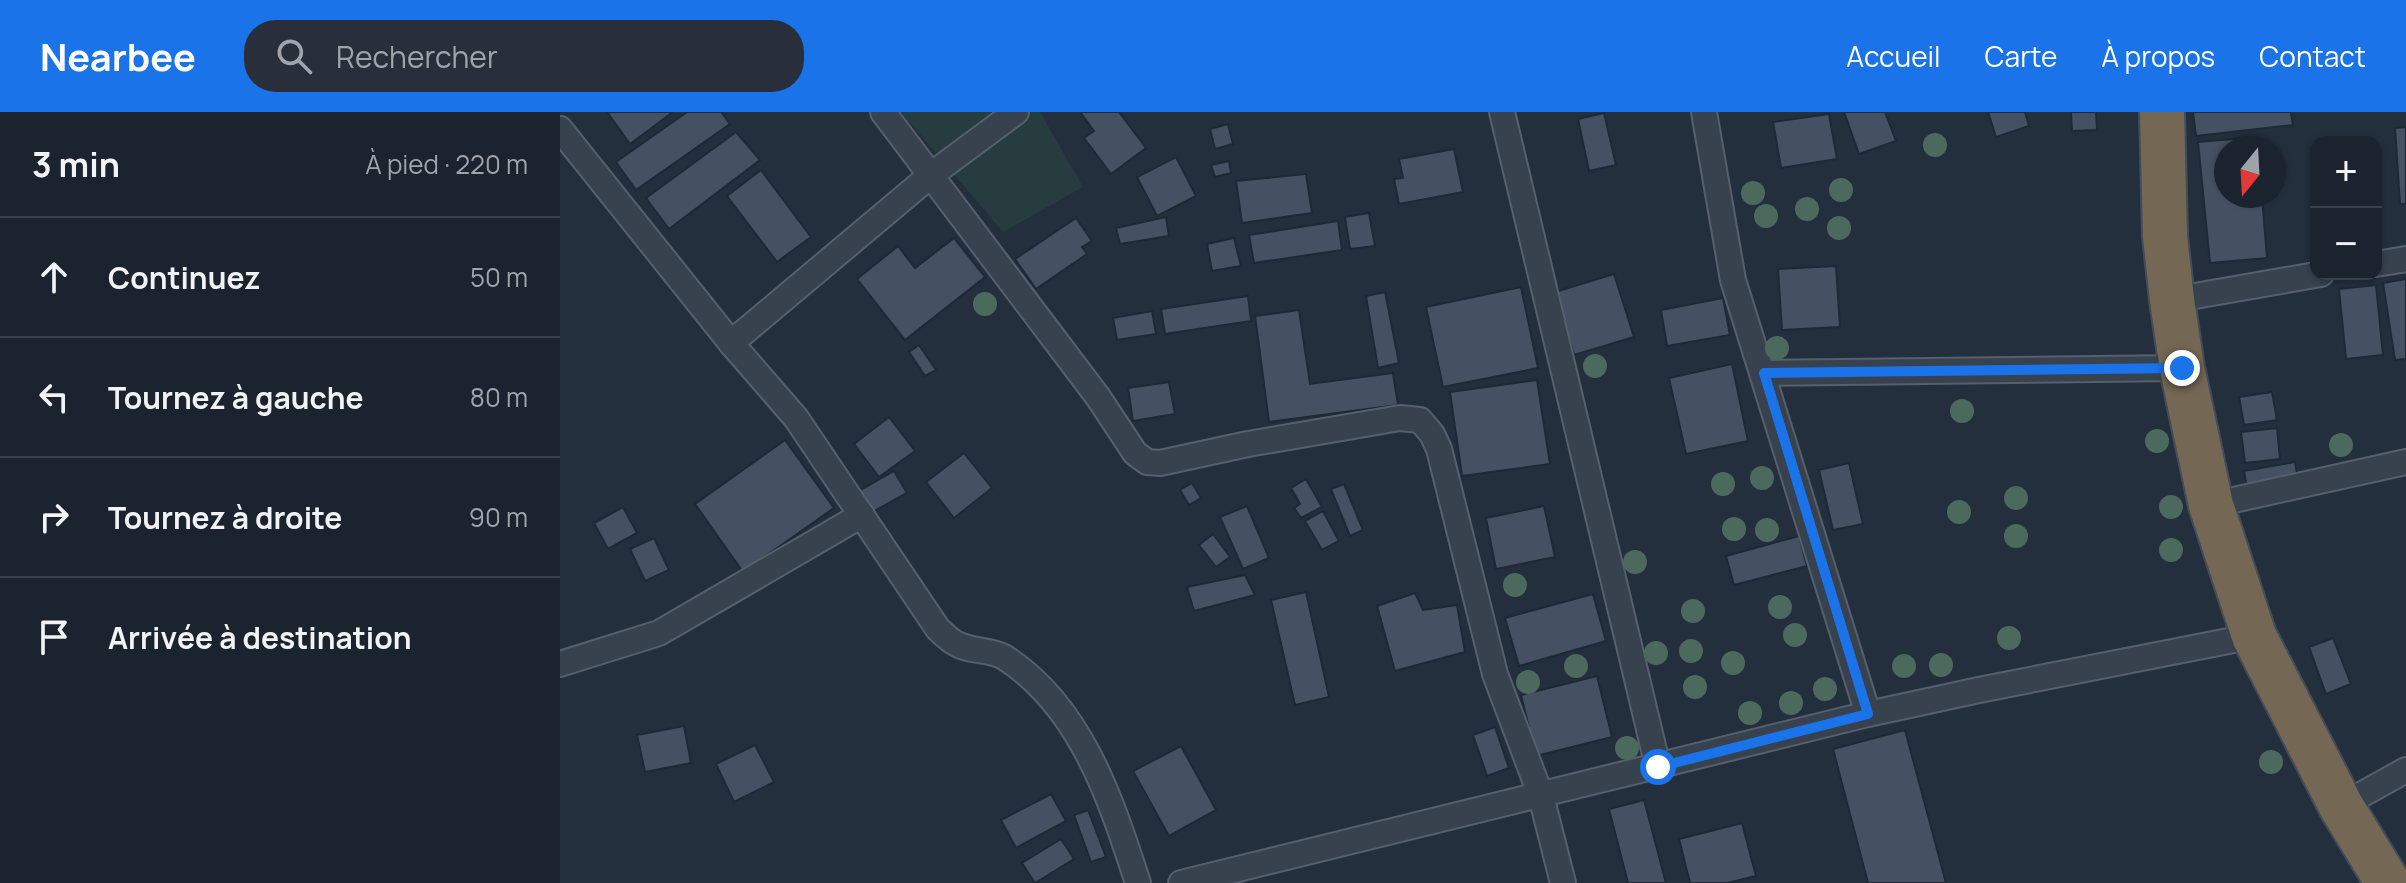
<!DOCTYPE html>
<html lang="fr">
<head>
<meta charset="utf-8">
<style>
	body { margin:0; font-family:Manrope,sans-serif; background:#282f3a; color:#f1f3f6 }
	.controls { position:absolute; right:24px; top:24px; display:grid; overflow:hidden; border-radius:16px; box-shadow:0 2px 6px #0004 }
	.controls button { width:72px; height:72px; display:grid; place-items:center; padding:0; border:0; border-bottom:2px solid #39404a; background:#1b232e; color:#f1f3f6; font:40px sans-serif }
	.compass { position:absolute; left:1654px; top:24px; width:72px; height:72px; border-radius:50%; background:#1b232e; box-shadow:0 2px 6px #0004; rotate:198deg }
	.stop { position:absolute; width:24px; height:24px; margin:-18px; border:6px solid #1a73e8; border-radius:50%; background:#fff }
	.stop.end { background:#1a73e8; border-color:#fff; box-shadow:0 2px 8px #0008 }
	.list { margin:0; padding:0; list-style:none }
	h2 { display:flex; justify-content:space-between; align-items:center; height:104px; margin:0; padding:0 32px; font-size:34px }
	h2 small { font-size:26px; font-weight:400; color:#a0a4aa }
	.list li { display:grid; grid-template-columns:52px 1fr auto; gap:24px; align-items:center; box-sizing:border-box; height:120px; padding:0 32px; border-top:2px solid #39404a }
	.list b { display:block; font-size:30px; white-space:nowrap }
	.list em { font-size:26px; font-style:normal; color:#a0a4aa }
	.icon { flex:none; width:44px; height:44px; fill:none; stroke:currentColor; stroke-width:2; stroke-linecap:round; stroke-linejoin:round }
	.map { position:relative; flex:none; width:1846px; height:771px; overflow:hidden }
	header { display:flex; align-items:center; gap:48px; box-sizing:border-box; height:112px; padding:0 40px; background:#1a73e8; color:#fff }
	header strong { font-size:38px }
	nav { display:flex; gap:44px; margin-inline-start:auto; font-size:28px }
	.search { width:560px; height:72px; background:#282f3a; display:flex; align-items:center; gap:20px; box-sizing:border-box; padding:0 28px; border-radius:32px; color:#a0a4aa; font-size:30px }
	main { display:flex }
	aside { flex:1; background:#1b232e }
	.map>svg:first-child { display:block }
</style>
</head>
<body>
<header>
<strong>Nearbee</strong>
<div class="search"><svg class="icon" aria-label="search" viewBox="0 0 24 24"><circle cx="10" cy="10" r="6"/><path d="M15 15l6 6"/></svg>Rechercher</div>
<nav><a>Accueil</a><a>Carte</a><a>À propos</a><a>Contact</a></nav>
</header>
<main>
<aside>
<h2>3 min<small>À pied · 220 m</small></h2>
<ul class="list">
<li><svg class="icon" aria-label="ahead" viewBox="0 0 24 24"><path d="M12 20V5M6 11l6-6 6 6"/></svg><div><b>Continuez</b></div><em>50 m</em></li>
<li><svg class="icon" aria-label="left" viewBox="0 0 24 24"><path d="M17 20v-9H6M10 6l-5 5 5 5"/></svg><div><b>Tournez à gauche</b></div><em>80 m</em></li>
<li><svg class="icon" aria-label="right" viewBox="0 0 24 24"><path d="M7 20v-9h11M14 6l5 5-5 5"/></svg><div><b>Tournez à droite</b></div><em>90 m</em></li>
<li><svg class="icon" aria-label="arrive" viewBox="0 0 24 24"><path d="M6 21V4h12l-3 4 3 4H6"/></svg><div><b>Arrivée à destination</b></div></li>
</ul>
</aside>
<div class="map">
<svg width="1846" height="771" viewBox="0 0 1846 771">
	<rect width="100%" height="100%" fill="#242f3e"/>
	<polygon fill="#263c3f" points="341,0 480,0 523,75 443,120"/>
	<g fill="#455162" stroke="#1f2835" stroke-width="2">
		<polygon points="47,0 113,0 70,32"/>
		<polygon points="127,0 161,0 170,12 76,78 56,50"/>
		<polygon points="520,0 559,0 586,36 551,62 524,26 534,19"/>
		<polygon points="1284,0 1325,0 1336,29 1299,42"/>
		<polygon points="1428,0 1465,0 1469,14 1436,25"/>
		<polygon points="1511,0 1536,0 1537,18 1512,19"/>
		<polygon points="1633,0 1731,0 1733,13 1636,24"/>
		<polygon points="1044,1 1056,53 1029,59 1018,7"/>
		<polygon points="1269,2 1277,47 1221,56 1213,10"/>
		<polygon points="668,12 673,32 655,37 650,17"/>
		<polygon points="1846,15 1846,92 1840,92 1835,16"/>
		<polygon points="176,20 200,48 109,117 86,86"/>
		<polygon points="1696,25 1697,36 1666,36 1666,84 1702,84 1707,146 1650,151 1638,30"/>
		<polygon points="894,37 903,80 839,92 834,67 843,66 839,47"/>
		<polygon points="616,45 636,84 597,104 577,65"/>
		<polygon points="669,49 671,61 655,65 651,53"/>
		<polygon points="201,58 251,125 217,150 167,84"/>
		<polygon points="746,62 752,101 682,111 676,69"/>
		<polygon points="809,101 815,134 790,137 785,105"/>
		<polygon points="606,105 609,124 560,132 556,116"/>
		<polygon points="516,106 532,129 522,135 527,142 476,177 455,147"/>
		<polygon points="778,109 782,138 694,151 689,123"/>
		<polygon points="394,126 425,165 345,228 297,167 338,134 355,156"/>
		<polygon points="674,126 681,154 652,159 647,132"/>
		<polygon points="1276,154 1280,215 1222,218 1218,157"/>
		<polygon points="1054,162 1074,225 1014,243 995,180"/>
		<polygon points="1846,167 1846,247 1835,248 1823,171"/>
		<polygon points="1816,173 1823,243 1786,247 1779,177"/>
		<polygon points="961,175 978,256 883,275 866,195"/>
		<polygon points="825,180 839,251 818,256 806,184"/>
		<polygon points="688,184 691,209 605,222 601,197"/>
		<polygon points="1163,186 1170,223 1107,234 1101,198"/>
		<polygon points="739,198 750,272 833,261 838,293 709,310 695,204"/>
		<polygon points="592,199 596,222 557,228 553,206"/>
		<polygon points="359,233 376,258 365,264 349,240"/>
		<polygon points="1172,252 1188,329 1126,342 1109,266"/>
		<polygon points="977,268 990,352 902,364 890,280"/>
		<polygon points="609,270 615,302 573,309 568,276"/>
		<polygon points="1712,280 1717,308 1684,313 1679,285"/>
		<polygon points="329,305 355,339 319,365 294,332"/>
		<polygon points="1717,316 1720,347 1685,351 1681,320"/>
		<polygon points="225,328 274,396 183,460 135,392"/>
		<polygon points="404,341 432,376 394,406 366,370"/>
		<polygon points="1735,350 1738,368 1687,376 1684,359"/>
		<polygon points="1289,351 1303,412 1273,418 1259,358"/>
		<polygon points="334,359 347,381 309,402 297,380"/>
		<polygon points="746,367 762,395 741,406 734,396 740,392 731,376"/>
		<polygon points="632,371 641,386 629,393 620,378"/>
		<polygon points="784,372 803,418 790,424 771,377"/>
		<polygon points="687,394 709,446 683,457 660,405"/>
		<polygon points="984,394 995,445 936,457 926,406"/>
		<polygon points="63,395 77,421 48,437 34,411"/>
		<polygon points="763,399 779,429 762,438 745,409"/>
		<polygon points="653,422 670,445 656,455 639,433"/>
		<polygon points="1239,424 1247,454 1174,473 1166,444"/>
		<polygon points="94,426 109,458 85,469 70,437"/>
		<polygon points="685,463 695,483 634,499 627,475"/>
		<polygon points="746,480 769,585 735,593 711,488"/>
		<polygon points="855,481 863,498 897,493 905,540 835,559 817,494"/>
		<polygon points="1033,482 1046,529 959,554 945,506"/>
		<polygon points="1773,526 1791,572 1766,582 1749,535"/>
		<polygon points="1037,564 1052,625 976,644 961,583"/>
		<polygon points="124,614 131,651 85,660 77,623"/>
		<polygon points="935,615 949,656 927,664 913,623"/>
		<polygon points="1345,618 1386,771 1308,771 1273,637"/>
		<polygon points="195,633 214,670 174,690 156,652"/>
		<polygon points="621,634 656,698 609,724 573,659"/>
		<polygon points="491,682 506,709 456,736 441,708"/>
		<polygon points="1084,688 1106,771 1068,771 1049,697"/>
		<polygon points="528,698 546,745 531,750 514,703"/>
		<polygon points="1182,711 1196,764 1167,771 1130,771 1119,727"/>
		<polygon points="501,727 514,747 475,771 462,751"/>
	</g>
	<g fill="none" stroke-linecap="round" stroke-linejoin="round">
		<defs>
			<g id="street">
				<polyline points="323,0 538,285 575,341 587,350 600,351 688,332 840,306 860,308 872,322 879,337 935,562 981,684 1003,771"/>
				<polyline points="942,0 1098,655"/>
				<polyline points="1144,0 1173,168 1308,602"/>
				<path d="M0,17L171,231L236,306L378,517C384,522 390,529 397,532C411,540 430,537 444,545C521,594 551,688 578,771"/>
				<polyline points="1816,152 1846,147"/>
				<polyline points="1612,188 1761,162"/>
				<polyline points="171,231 371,63 456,0"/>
				<polyline points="1204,261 1622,256"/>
				<polyline points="1651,393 1846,350"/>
				<polyline points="0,552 99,521 302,403"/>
				<polyline points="1781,694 1846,658"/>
				<polyline points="621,771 1308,602 1419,578 1694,524"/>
			</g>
			<polyline id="highway" points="1602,0 1605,124 1612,188 1622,256 1651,393 1694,524 1781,694 1828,771"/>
		</defs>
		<use href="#street" stroke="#565f6c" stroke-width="28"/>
		<use href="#highway" stroke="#434c59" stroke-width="48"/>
		<use href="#street" stroke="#38414e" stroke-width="24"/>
		<use href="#highway" stroke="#746855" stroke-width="44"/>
	</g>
	<g fill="#4b6a5d">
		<circle cx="1375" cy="33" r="12"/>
		<circle cx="1281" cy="78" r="12"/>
		<circle cx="1193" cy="81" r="12"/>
		<circle cx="1247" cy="97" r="12"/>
		<circle cx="1206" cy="104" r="12"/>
		<circle cx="1279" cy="116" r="12"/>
		<circle cx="425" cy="192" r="12"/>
		<circle cx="1217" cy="236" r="12"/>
		<circle cx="1035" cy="254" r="12"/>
		<circle cx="1402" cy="299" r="12"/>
		<circle cx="1597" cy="329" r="12"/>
		<circle cx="1781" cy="333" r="12"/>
		<circle cx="1202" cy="366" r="12"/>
		<circle cx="1163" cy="372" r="12"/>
		<circle cx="1456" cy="386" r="12"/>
		<circle cx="1611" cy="395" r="12"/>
		<circle cx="1399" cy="400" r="12"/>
		<circle cx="1174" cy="417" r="12"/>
		<circle cx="1207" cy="418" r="12"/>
		<circle cx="1456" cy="424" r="12"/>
		<circle cx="1611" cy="438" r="12"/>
		<circle cx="1075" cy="450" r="12"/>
		<circle cx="955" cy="473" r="12"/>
		<circle cx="1220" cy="495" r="12"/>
		<circle cx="1133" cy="499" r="12"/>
		<circle cx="1235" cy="523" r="12"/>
		<circle cx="1449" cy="526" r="12"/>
		<circle cx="1131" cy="539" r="12"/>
		<circle cx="1096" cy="541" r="12"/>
		<circle cx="1173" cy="551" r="12"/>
		<circle cx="1381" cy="553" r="12"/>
		<circle cx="1016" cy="554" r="12"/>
		<circle cx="1344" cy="554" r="12"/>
		<circle cx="968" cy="570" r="12"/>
		<circle cx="1135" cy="575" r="12"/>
		<circle cx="1265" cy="577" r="12"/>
		<circle cx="1231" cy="591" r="12"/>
		<circle cx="1190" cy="601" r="12"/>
		<circle cx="1067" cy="636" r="12"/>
		<circle cx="1711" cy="650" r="12"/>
	</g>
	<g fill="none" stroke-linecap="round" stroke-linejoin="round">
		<polyline stroke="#1a73e8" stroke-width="10" points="1098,655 1308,602 1204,261 1622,256"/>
	</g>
</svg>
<div class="controls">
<button>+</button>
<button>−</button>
</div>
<svg class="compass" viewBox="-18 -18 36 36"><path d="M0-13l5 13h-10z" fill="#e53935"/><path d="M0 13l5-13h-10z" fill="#a0a4aa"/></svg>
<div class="stop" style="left:1098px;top:655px"></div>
<div class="stop end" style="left:1622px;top:256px"></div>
</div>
</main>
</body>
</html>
